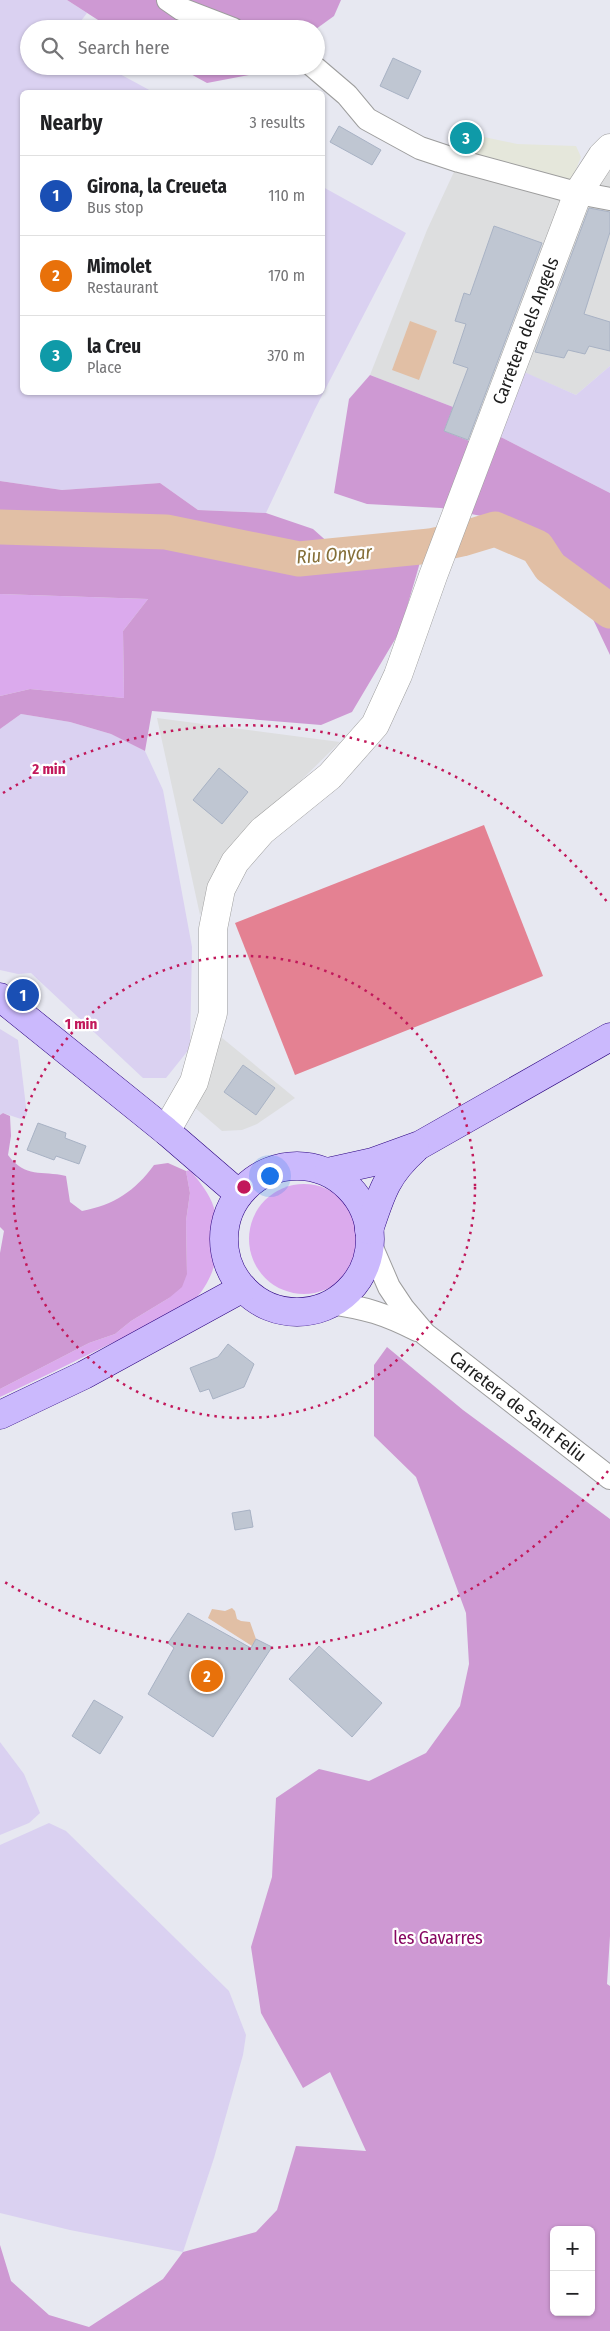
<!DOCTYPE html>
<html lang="en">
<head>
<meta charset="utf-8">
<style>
	body { margin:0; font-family:"Fira Sans Condensed",sans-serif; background:#f6f6f6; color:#202124 }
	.controls { position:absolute; right:15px; bottom:15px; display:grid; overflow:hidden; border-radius:8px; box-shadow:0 1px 4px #0004 }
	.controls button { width:45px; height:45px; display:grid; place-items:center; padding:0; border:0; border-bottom:1px solid #e0e0e0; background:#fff; color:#202124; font:25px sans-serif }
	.you { position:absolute; left:269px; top:1175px; width:18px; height:18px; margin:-12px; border:4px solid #fff; border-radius:50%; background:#1a73e8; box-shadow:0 0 0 8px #1a73e833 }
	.badge { display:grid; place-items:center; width:32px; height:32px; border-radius:50%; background:#0b8043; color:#fff; font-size:16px; font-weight:700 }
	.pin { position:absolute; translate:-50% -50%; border:2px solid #fff; box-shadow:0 1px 5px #0006 }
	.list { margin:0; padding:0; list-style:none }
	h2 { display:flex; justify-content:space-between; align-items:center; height:65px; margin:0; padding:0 20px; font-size:21px }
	h2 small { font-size:16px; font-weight:400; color:#757577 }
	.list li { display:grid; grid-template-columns:32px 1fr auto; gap:15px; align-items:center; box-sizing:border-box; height:80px; padding:0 20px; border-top:1px solid #e0e0e0 }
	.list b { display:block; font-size:19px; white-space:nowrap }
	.list p { margin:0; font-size:16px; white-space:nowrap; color:#757577 }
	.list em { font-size:16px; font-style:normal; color:#757577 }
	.icon { flex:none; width:28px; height:28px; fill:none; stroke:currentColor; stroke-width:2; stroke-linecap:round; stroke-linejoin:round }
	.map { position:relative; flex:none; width:610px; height:2331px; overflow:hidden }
	.search { position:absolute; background:#fff; box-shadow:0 1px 4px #0004; left:20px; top:20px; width:305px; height:55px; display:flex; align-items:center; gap:12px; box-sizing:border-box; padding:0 18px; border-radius:28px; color:#757577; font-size:19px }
	.panel { position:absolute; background:#fff; box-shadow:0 1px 4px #0004; left:20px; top:90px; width:305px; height:305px; border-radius:8px }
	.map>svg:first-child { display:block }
</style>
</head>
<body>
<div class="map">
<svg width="610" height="2331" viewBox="0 0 610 2331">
	<rect width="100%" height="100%" fill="#e7e8f1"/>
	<g fill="#dddedf">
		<polygon points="610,148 610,366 576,395 525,373 472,442 444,431 453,407 370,375 427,230 459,161 578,193"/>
		<polygon points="157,718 340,742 269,812 216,871 200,915"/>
		<polygon points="221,1037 295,1098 257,1124 242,1130 222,1131 193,1106 211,1074"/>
	</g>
	<g fill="#dad1f1">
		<polygon points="0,0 67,0 87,13 75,29 29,29 29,66 105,66 153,92 22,92 22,392 322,392 323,187 406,233 315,409 266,513 198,510 160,483 62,490 0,481"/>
		<polygon points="610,366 610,493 489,431 513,367 576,395"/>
		<polygon points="21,714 70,722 111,734 145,751 163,790 192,947 190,1048 166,1078 143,1078 31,973 18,974 0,970 0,729"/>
		<polygon points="0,1029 18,1040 27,1115 21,1119 3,1113 0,1115"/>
		<polygon points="0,1742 24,1774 40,1813 29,1823 0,1835"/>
		<polygon points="49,1823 66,1831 229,1991 246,2035 243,2055 214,2158 183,2252 70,2230 0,2213 0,1845"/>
	</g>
	<g fill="#dbaaed">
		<polygon points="0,594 148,599 123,631 124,698 30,689 0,696"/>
		<path d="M190,1170C199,1181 210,1194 214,1208C225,1240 216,1281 191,1303C168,1322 137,1332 110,1344C73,1362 37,1380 0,1397V1389L89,1343L115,1334L131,1321L169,1298L187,1273L186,1221L190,1193L186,1171Z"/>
		<circle cx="304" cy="1239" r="55"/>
	</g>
	<g fill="#ce99d3" fill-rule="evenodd">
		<polygon points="67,0 341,0 334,16 316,29 112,29"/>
		<polygon points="176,66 262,66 249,75 207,83"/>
		<polygon points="370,375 453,407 444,431 472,442 489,431 610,493 610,655 562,554 511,522 441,508 367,504 334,493 349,399"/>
		<polygon points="0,481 62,490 160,483 198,510 266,513 313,529 357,568 421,559 400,631 352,712 321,725 152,711 145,751 111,734 70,722 21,714 0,729 0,696 30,689 124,698 123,631 148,599 0,594"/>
		<path d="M3,1113L10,1116L11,1136L8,1155C26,1179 41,1170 66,1176L70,1202L82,1211C114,1205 135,1191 154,1165L168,1163L186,1171L190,1193L186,1221L187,1274L182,1287L169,1298L131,1321L115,1334L89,1343L0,1389V1253L4,1231L0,1227V1115Z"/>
		<path d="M387,1347L463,1410L610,1519V1936L607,1984L610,1986V2331H0V2245L11,2281L49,2315L89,2327L163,2279L183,2252L256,2232L277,2210L296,2146L366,2151L330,2072L303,2088L261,2013L251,1947L272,1877L276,1798L319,1769L369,1781L426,1753L460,1706L469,1664L466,1613L416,1477L374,1436V1365ZM554,2230H591V2312H554Z"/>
	</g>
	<polygon fill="#e48192" points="484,825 543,976 295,1075 235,923"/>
	<polygon fill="#e5e7db" points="465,133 517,144 576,146 581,157 571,182 472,156 458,147"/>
	<g fill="#e1bfa5">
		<polygon points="410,321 437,331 419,380 392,370"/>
		<polygon points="232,1608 235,1611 237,1619 241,1621 250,1622 256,1639 252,1646 208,1618 212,1609 225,1611"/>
	</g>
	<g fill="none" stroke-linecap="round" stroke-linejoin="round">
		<polyline stroke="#e1bfa5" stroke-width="35" points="0,527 166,532 299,559 430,546 462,539 495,529 537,547 550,567 610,611"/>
	</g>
	<g fill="#bfc6d2" stroke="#a8b2c4">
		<polygon points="393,58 421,71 408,99 380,86"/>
		<polygon points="339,126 381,150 372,165 330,142"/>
		<polygon points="589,208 610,212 610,232 584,314 610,322 610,351 589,346 585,354 568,350 564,358 535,352"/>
		<polygon points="494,226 542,243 468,440 444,431 468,368 453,363 466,324 455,321 464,293 470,295"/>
		<polygon points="219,768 248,792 222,824 193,800"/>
		<polygon points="243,1065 275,1088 256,1115 224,1092"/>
		<polygon points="38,1123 66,1133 65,1138 86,1146 79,1164 56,1156 54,1160 27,1150"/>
		<polygon points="228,1344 254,1364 244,1387 213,1399 209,1389 200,1392 190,1368 218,1357"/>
		<polygon points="250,1510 253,1527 235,1530 232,1513"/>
		<polygon points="188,1613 251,1648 256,1639 272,1647 213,1737 148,1694 174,1648 168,1643"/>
		<polygon points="319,1646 382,1703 352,1737 289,1679"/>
		<polygon points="94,1700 123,1717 100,1754 72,1736"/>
	</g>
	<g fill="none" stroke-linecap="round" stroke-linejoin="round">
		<defs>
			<g id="minor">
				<polyline points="168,0 181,9 233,29"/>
				<polyline points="313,66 347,95 367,119 420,148 459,161 573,192 610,199"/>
				<path id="s1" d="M370,1243L389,1287L403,1308L425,1334L610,1478"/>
				<path d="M331,1303C366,1308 385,1314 417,1330"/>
			</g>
			<g id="tertiary">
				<path id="s2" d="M166,1131L194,1082L213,1013V929L221,889L235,862L262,831L330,776L375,725L398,675L433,576L578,193L602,156L610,148"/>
			</g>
			<g id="secondary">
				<polyline points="0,997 166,1131 239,1194"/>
				<circle cx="297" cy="1239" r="73"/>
				<polyline points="328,1172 373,1162 420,1145 610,1037"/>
				<path d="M369,1230C381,1194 386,1175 415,1149"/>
				<polyline points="0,1415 84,1375 243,1288"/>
			</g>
		</defs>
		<use href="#minor" stroke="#9d9d9d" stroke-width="24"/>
		<use href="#tertiary" stroke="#9d9d9d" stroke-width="29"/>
		<use href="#secondary" stroke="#29007f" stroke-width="29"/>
		<use href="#minor" stroke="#fff" stroke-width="22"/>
		<use href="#tertiary" stroke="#fff" stroke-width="28"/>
		<use href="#secondary" stroke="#cbb9fd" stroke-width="28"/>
	</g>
	<g fill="none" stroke="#c2185b" stroke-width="2.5" stroke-dasharray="2.5 5">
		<circle cx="244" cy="1187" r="231"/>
		<path d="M608 1471A462 462 0 0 1 3 1581M3 793A462 462 0 0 1 608 903"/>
	</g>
	<g text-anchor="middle" stroke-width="4.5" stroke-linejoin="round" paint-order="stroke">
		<g font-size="18" fill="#202020" stroke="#fff">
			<text dy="6" stroke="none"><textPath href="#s2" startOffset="902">Carretera dels Angels</textPath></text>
			<text dy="6" stroke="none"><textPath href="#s1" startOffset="225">Carretera de Sant Feliu</textPath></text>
		</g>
		<g font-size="18" fill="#870661" stroke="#fff">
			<text x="438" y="1944">les Gavarres</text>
		</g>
		<g font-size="19" font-style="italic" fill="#846e37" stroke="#fff">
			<text transform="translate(334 554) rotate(-4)" y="7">Riu Onyar</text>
		</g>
	</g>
	<circle cx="244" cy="1187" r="8" fill="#c2185b" stroke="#fff" stroke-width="2.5"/>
	<g font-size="15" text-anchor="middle" font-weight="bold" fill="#c2185b" stroke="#fff" stroke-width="4.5" stroke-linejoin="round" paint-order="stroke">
		<text x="49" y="774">2 min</text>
		<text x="81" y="1029">1 min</text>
	</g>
</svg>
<div class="controls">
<button>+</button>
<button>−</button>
</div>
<div class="you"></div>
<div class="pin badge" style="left:23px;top:995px;background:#1a4fb4">1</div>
<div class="pin badge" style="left:207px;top:1676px;background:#e8710a">2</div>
<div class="pin badge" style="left:466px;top:138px;background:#0f9aa8">3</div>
<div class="search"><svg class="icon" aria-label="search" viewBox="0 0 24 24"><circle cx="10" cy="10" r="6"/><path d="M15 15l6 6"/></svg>Search here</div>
<section class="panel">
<h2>Nearby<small>3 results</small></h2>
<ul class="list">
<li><span class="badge" style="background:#1a4fb4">1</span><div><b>Girona, la Creueta</b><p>Bus stop</p></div><em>110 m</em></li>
<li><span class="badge" style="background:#e8710a">2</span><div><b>Mimolet</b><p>Restaurant</p></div><em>170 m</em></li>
<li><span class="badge" style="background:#0f9aa8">3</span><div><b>la Creu</b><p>Place</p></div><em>370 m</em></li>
</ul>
</section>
</div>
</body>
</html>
